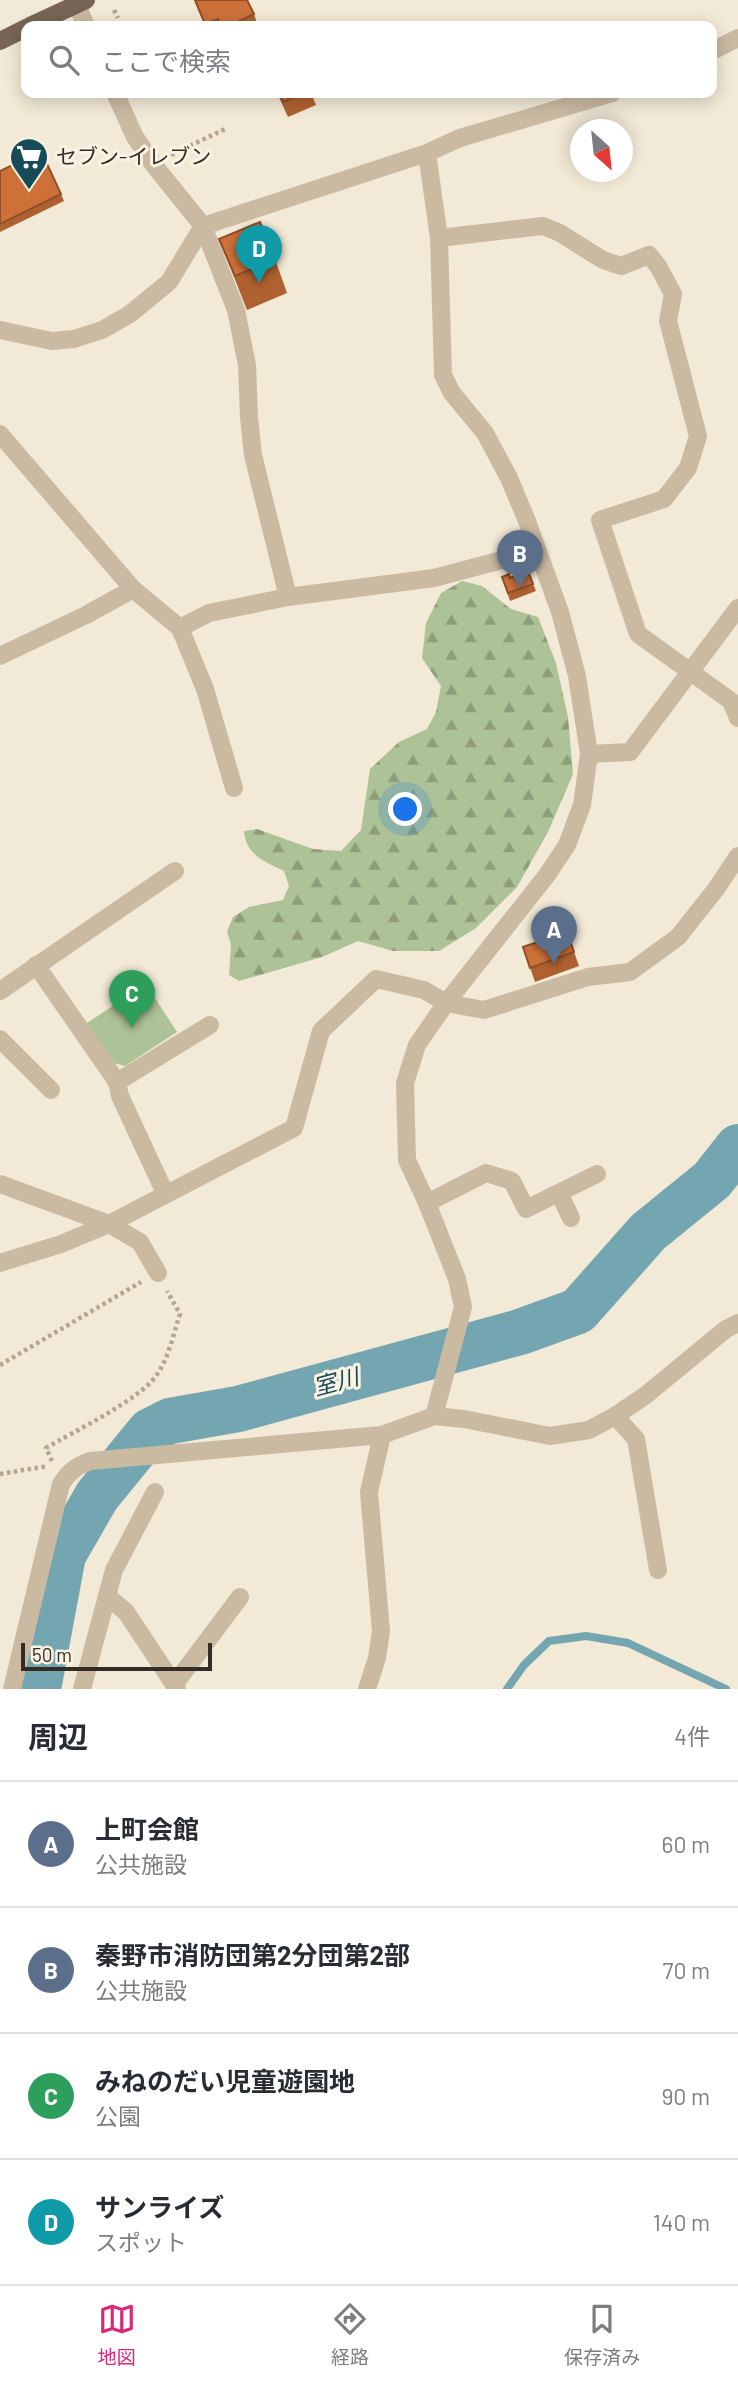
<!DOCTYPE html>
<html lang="ja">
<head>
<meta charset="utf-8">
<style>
	body { margin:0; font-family:Barlow,"Noto Sans JP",sans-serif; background:#f2f2f3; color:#2b2b33 }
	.compass { position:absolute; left:570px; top:119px; width:63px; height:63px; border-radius:50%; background:#fff; box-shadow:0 4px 18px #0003; rotate:153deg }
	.scale { position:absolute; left:21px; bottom:18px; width:191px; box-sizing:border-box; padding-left:7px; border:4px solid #352c25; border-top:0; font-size:19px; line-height:24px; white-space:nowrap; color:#352c25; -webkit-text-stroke:5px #faf2e2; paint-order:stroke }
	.you { position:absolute; left:406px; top:810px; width:24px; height:24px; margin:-18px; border:5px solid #fff; border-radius:50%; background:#1a73e8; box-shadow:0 0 0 10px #1a73e833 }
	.badge { display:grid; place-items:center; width:46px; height:46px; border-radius:50%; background:#db2777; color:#fff; font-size:23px; font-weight:700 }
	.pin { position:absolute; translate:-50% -58px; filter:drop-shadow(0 2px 4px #0008) }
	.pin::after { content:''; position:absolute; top:37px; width:24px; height:21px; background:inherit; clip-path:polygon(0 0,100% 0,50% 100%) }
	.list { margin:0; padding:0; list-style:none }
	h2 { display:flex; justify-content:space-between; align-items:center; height:91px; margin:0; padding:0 28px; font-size:30px }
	h2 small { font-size:23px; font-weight:400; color:#7c7c81 }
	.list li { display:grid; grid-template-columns:46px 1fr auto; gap:21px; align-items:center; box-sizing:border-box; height:126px; padding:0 28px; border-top:2px solid #e1e1e2 }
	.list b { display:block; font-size:26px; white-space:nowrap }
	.list p { margin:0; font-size:23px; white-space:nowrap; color:#7c7c81 }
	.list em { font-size:23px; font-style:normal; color:#7c7c81 }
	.icon { flex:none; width:38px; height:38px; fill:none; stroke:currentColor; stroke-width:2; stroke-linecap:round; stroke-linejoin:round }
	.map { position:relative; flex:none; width:738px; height:1689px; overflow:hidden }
	.search { position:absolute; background:#fff; box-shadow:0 4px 18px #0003; left:21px; right:21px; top:21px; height:77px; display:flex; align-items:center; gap:18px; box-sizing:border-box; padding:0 24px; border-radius:14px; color:#7c7c81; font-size:26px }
	.sheet { height:595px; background:#fff }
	nav { display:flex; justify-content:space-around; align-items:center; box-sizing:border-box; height:98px; border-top:2px solid #e1e1e2; background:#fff; font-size:19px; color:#7c7c81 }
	nav a { display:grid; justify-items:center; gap:4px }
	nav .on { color:#db2777 }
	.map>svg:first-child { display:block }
</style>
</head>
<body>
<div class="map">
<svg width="738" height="1689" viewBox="0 0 738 1689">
	<defs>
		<pattern id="forest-firs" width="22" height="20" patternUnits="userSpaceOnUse" patternTransform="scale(1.75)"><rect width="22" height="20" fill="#adc296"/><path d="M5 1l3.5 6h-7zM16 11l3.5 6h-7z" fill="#8e9e7a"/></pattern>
	</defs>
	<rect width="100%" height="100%" fill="#f2e9d6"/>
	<polygon fill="#adc296" points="146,984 177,1032 125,1066 114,1063 87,1023"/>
	<path fill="url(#forest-firs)" d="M462,581L482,586L511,609L538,617L556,663L568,717L573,774L548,832L517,887L476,928L439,951H393L358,941L322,957L239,981L229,975L231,945L227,931L233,917L249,907L283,900L289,886L284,871C264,861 246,855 244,831L257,829L313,849L341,851L361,830L370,769L399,742L427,729L436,712L441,686L422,658L426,623L441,593Z"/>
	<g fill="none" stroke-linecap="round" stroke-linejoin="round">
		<polyline stroke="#74a6b1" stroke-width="8" points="507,1689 524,1665 549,1641 586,1636 628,1643 726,1689"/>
		<polyline stroke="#74a6b1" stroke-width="46" points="38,1689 63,1555 97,1496 150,1431 170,1421 238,1409 520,1332 578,1311 648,1232 712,1180 738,1147"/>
		<g stroke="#b6a48c" stroke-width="4.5" stroke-dasharray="3.5 3.5" stroke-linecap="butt">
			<polyline points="114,10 118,18"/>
			<polyline points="171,155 227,128"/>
			<polyline points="0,1365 141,1282"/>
			<path d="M52,1461L46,1448C73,1432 139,1400 156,1376C169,1358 173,1335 180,1314L167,1291"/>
			<polyline points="0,1474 48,1466"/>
		</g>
		<g stroke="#cbbaa2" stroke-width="18">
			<polyline points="75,0 86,26"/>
			<polyline points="712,51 738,38"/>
			<polyline points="115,93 135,137 153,164 203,226 236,310 247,365 249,417 253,455 288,597"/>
			<polyline points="427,153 439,238 443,375 452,393 485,433 509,478 527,521 560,612 577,676 589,754 582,805 567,845 547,875 446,1003 417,1045 405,1083 407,1160 427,1203 457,1279 463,1307 434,1416"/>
			<polyline points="439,238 543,226 560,233 603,260 621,266 649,255 658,266 673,294 668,321 698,436 688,468 664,499 600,520 638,634 731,701 738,718"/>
			<polyline points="0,330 52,341 74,339 102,330 130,314 169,282 203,226 427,153 460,138 612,93"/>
			<polyline points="0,434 133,589 180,628 205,689 234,788"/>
			<polyline points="180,628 209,613 288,597 434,578 536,551"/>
			<polyline points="0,656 86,615 133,589"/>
			<polyline points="589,754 630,752 738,608"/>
			<polyline points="36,965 117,1082 120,1096 165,1193"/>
			<polyline points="0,991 175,871"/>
			<polyline points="0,1039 51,1090"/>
			<polyline points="117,1082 210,1025"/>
			<polyline points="0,1184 109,1224 140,1242 158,1273"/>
			<polyline points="559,1193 571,1218"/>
			<polyline points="427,1203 486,1173 512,1181 526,1209 597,1174"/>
			<polyline points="0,1263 61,1244 109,1224 294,1128 321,1031 376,979 424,990 446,1003 484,1010 588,977 630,972 678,937 716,889 738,856"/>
			<polyline points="615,1416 636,1439 658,1570"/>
			<polyline points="107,1596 126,1612 177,1689"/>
			<polyline points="174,1685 240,1597"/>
			<path d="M12,1689L61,1484C69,1472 76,1466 90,1461L382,1435L434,1416L464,1419L550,1436L589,1430L615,1416L646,1395L726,1329L738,1323"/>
			<polyline points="82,1689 114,1570 155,1492"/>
			<polyline points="367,1689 377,1658 381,1631 369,1492 382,1435"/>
		</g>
		<g stroke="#786555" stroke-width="18">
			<polyline points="30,26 86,0"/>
			<polyline points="0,41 26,28"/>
		</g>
	</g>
	<g fill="#b06131">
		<polygon points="194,0 254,14 258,26 205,26"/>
		<polygon points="277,93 311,93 316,105 288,117"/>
		<polygon points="0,171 61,194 64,201 0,232"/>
		<polygon points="219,239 275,259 287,293 247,310"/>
		<polygon points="528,571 536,591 510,601 502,577 510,578"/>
		<polygon points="567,932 579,966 535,982 523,947"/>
	</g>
	<g fill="#cd7139" stroke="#904f28" stroke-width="2">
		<polygon points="195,0 247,0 254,14 229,26 221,26 218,19 205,24"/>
		<polygon points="279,93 305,93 283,102"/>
		<polygon points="41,151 61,194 0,224 0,171"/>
		<polygon points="260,222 275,259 235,276 219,239"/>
		<polygon points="528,571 533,584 508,593 502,577 509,574 510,578"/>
		<polygon points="567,932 574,952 530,968 523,947"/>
	</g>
	<defs>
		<symbol id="supermarket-pin" viewBox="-11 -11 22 30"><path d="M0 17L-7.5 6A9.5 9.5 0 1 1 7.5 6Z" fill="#184b58" stroke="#faf2e2"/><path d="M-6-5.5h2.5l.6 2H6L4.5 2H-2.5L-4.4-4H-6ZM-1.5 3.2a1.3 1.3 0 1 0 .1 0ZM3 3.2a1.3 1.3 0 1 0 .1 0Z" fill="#fff"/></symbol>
	</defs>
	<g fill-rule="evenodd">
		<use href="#supermarket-pin" x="7" y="135" width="44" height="60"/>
	</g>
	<g text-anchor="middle" stroke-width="6" stroke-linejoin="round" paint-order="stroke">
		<g font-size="21" fill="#352c25" stroke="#faf2e2" text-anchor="start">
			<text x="56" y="164">セブン-イレブン</text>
		</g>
		<g font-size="23" font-style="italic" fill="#184b58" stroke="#faf2e2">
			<text transform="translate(336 1382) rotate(-15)" y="8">室川</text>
		</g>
	</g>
</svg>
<svg class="compass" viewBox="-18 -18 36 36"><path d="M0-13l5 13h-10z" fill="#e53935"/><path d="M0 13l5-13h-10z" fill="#7c7c81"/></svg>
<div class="scale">50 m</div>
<div class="you"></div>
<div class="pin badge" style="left:554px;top:964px;background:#5c6f8a">A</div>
<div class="pin badge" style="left:520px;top:588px;background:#5c6f8a">B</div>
<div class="pin badge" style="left:132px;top:1028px;background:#2e9e5b">C</div>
<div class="pin badge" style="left:259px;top:283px;background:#0f9aa8">D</div>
<div class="search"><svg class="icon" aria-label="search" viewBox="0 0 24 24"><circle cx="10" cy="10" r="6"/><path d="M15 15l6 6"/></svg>ここで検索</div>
</div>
<section class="sheet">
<h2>周辺<small>4件</small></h2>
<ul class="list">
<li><span class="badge" style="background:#5c6f8a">A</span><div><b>上町会館</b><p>公共施設</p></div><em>60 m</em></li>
<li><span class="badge" style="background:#5c6f8a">B</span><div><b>秦野市消防団第2分団第2部</b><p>公共施設</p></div><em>70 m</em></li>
<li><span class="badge" style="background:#2e9e5b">C</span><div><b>みねのだい児童遊園地</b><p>公園</p></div><em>90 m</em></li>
<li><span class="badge" style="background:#0f9aa8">D</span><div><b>サンライズ</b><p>スポット</p></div><em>140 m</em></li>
</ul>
</section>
<nav>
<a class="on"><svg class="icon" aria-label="map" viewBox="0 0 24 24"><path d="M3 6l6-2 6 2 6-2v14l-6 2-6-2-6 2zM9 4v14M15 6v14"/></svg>地図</a>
<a><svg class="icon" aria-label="directions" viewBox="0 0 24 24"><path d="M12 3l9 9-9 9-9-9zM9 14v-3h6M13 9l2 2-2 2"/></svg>経路</a>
<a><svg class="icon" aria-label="saved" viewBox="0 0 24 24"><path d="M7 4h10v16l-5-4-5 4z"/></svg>保存済み</a>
</nav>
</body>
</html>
